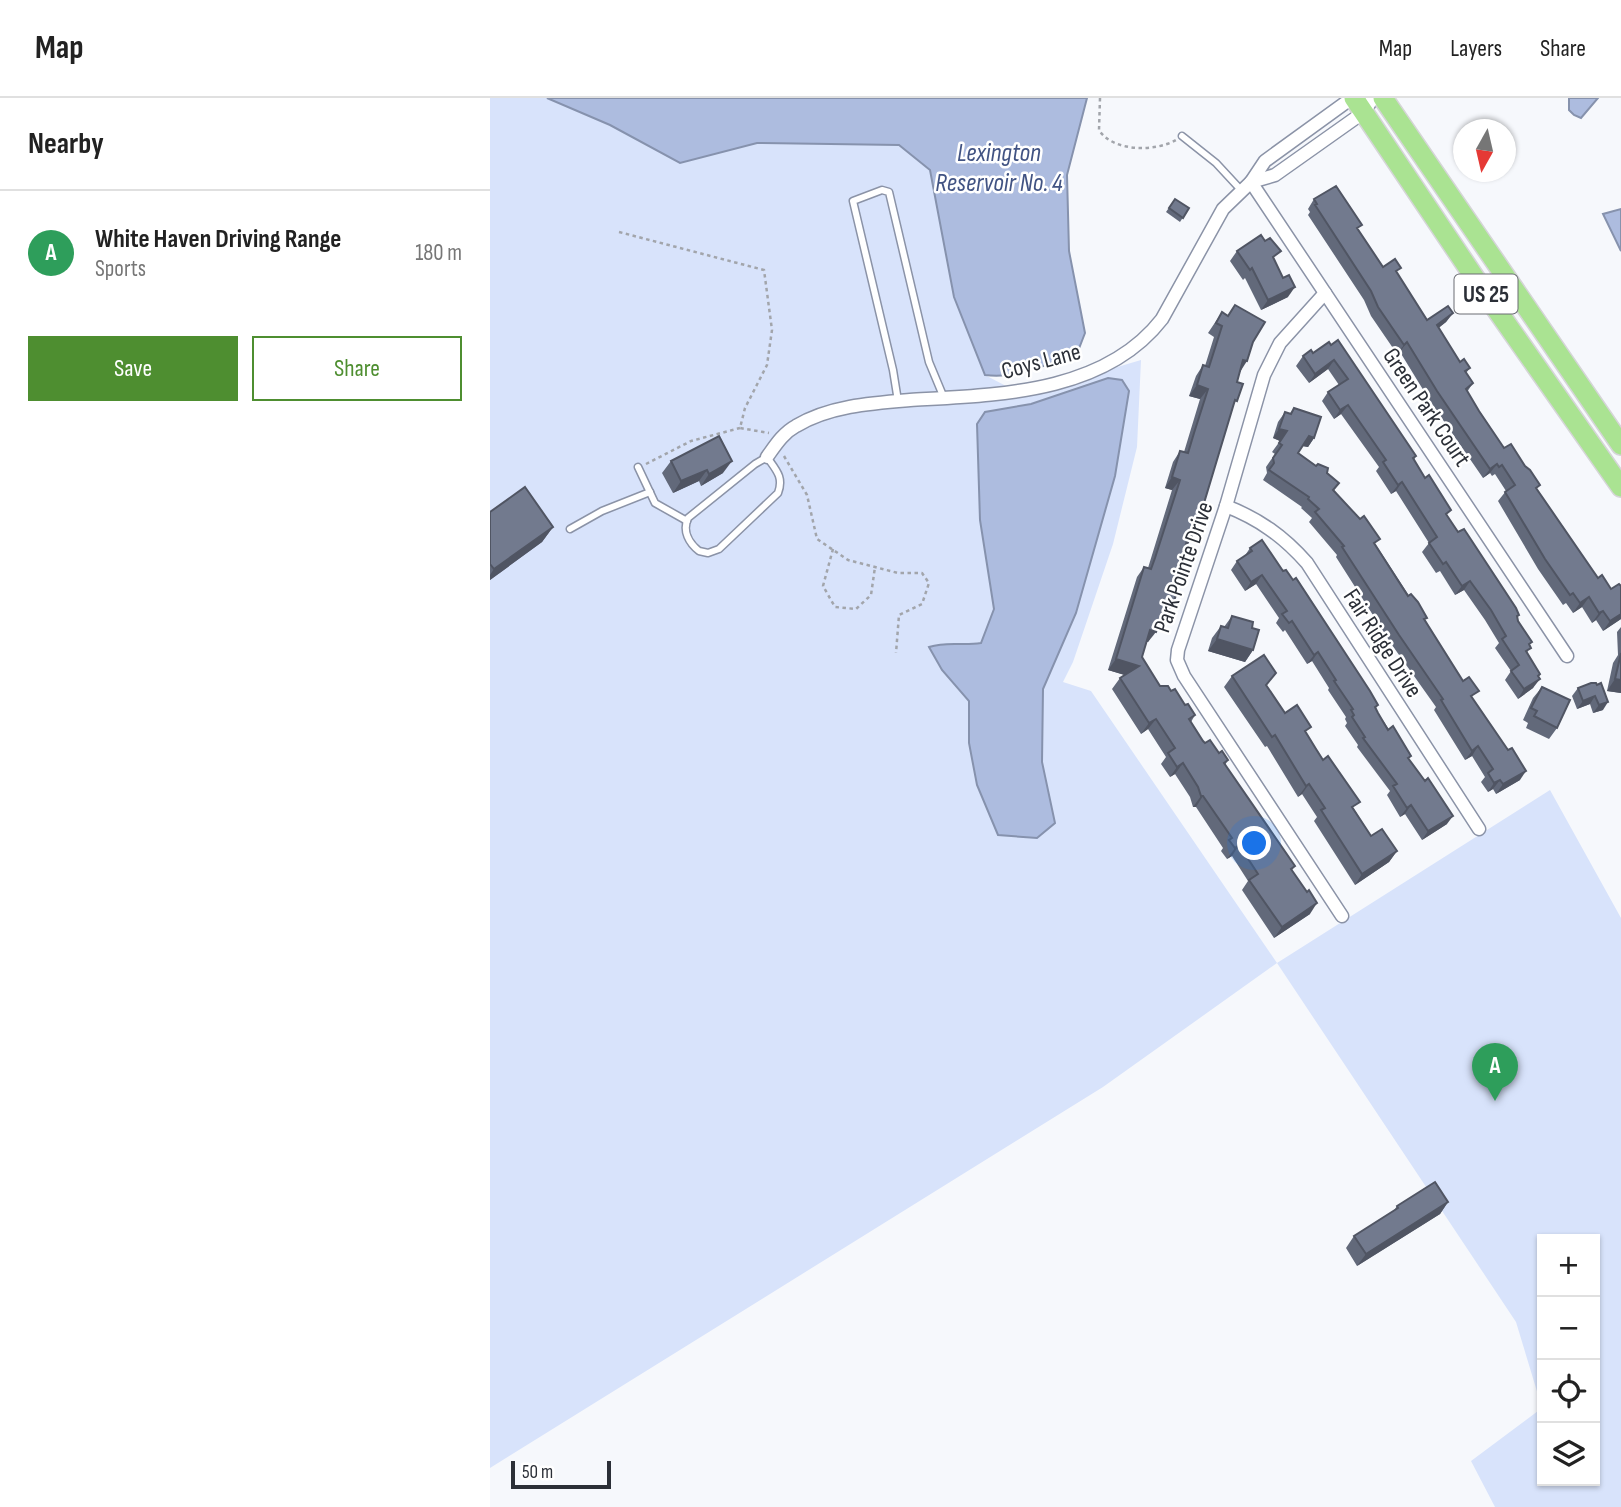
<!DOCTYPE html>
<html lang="en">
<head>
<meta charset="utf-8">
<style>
	body { margin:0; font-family:"Sofia Sans Condensed",sans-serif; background:#f6f6f6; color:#222 }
	.controls { position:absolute; right:21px; bottom:21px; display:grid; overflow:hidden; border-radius:0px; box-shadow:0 2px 5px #0004 }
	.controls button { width:63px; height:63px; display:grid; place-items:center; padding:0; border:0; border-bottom:2px solid #e0e0e0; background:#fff; color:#222; font:35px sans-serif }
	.compass { position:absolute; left:963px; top:21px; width:63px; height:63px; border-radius:50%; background:#fff; box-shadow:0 2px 5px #0004; rotate:188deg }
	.scale { position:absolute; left:21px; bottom:18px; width:100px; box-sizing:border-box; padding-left:7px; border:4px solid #2b2f37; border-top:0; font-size:19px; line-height:24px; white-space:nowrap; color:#2b2f37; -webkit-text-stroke:5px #fff; paint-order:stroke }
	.you { position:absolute; left:765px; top:746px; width:24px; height:24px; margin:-18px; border:5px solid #fff; border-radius:50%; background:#1a73e8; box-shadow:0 0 0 10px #1a73e833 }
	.badge { display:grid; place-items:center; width:46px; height:46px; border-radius:50%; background:#4e8e30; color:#fff; font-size:23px; font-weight:700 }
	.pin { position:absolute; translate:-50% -58px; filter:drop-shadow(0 2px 4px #0008) }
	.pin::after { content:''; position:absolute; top:37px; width:24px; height:21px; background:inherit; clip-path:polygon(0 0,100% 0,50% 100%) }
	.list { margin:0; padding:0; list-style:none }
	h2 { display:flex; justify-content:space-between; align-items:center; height:91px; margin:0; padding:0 28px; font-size:30px }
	h2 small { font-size:23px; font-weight:400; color:#767676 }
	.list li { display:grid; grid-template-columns:46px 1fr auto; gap:21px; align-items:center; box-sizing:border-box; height:126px; padding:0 28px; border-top:2px solid #e0e0e0 }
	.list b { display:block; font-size:26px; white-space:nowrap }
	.list p { margin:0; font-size:23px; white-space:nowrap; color:#767676 }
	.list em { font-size:23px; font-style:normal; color:#767676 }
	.actions { display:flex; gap:14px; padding:21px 28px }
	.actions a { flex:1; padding:16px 0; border:2px solid #4e8e30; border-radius:0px; text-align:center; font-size:24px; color:#4e8e30 }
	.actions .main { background:#4e8e30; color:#fff }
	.icon { flex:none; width:38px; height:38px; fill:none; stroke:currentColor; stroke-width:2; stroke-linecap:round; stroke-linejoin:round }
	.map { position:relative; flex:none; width:1131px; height:1409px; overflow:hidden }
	header { display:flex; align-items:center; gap:42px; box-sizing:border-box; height:98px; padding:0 35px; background:#fff; border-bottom:2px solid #e0e0e0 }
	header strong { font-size:33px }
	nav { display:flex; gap:38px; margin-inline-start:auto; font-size:24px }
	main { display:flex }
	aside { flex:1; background:#fff }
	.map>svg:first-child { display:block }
</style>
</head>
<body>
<header>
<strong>Map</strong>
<nav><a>Map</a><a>Layers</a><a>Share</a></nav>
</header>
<main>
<aside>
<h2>Nearby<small></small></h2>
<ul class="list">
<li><span class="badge" style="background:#2e9e5b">A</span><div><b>White Haven Driving Range</b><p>Sports</p></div><em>180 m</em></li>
</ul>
<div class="actions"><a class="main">Save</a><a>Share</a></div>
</aside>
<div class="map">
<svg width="1131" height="1409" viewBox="0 0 1131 1409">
	<rect width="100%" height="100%" fill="#f6f8fc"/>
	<path fill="#d8e3fb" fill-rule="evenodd" d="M0,0H57L120,27L190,65L267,45H349L409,47L440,72L464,199L495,277L533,297L651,262L647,349L623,446L583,564L573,584L601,593L787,865L1060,692L1131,820V1409H1005L981,1363L1052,1310L1026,1224L787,865L613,989L0,1370ZM1052,1141H1105V1383H1052Z"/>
	<g fill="#adbcdf" stroke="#8692ad" stroke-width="2">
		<path d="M57,0H597L577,77L579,153L595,235L588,253C558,267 528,281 495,277L464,199L440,72L409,47L267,45L190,65L120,27Z"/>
		<polygon points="1079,0 1108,0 1091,20 1084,17 1079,12"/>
		<polygon points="1131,111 1131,153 1113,116"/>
		<path d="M618,280L632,282L639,293L625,378L586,515L553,591L552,664L565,725L547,740L508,737L487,687L479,645V603L452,572L439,549C458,543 471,548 491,545L504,511L490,422L487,326L495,314L541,306Z"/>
	</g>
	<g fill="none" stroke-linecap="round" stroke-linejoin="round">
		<defs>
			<g id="service">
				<polyline points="692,38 726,65 751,92"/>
				<polyline points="408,303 403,272 363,103 392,92 399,94 439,264 454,300"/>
				<path d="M277,359C286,372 294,379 288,395L229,451L218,455L209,453C199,445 192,433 198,420L265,366Z"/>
				<polyline points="148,369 165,405 197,423"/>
				<polyline points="80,431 112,413 160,394"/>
			</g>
			<g id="minor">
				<polyline points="761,84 1077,558"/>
				<polyline points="761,84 785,77 874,14 883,0"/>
				<polyline points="835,195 790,245 774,277 736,408 688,552 687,562 694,578 852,818"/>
				<path d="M277,359C285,348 293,335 306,328C339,308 382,305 420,302C506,297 614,296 672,221L733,111L761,84L775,63L862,0"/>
				<path d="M736,408C769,421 793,438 817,465L989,731"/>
			</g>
			<g id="trunk">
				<polyline points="864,0 997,198 1131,389"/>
				<polyline points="893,0 1131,347"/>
			</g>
		</defs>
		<use href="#service" stroke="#8b93a7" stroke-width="9"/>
		<use href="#minor" stroke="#8b93a7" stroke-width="15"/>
		<use href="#trunk" stroke="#d5d5d7" stroke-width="22"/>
		<g stroke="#a2a5ab" stroke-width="2.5" stroke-dasharray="3.5 3.5" stroke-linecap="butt">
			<path d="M610,0L609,32C623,54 665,54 686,42"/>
			<polyline points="129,134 274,172 282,232 277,267 255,310 250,330 279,335"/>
			<polyline points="294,358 317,397 327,441 358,462 408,475 432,475 439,485 432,506 409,517 406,555"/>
			<polyline points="156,366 201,343 250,330"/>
			<polyline points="343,451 333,488 345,509 366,511 381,497 385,469"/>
		</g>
		<use href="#service" stroke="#fff" stroke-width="6"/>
		<use href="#minor" stroke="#fff" stroke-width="12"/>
		<use href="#trunk" stroke="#aae392" stroke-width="19"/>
	</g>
	<g fill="#62697a">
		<polygon points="685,101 699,110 690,124 676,114"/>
		<polygon points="824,101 868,132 893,169 907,175 937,222 963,215 956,224 948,230 970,264 980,270 976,275 983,285 977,294 1014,350 1047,391 1108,480 1121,491 1131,488 1131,521 1113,533 1106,522 1102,525 1092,509 1083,515 1076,505 1073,507 1048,471 1008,403 1016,393 1005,376 1002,378 1000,375 993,380 940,303 910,254 907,256 881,218 874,202 818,117 820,114 818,111"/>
		<polygon points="747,153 785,163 798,199 771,212 755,180 753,182 740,163"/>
		<polygon points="745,207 763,244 750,274 747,284 743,309 705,435 698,446 696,445 675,518 673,517 658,544 656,544 652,559 670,588 681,593 705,617 701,624 713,643 738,662 735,667 805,768 802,772 820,816 784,840 752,792 758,783 742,758 737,761 731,753 733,750 706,709 703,709 700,699 685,676 680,679 671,666 676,659 658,631 651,636 622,591 630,580 635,577 618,572 647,479 654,469 658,470 682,392 675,390 683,364 690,353 694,354 710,301 699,298 706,278 713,267 715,268 724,239 718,235 732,214 738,218"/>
		<polygon points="839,244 926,358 924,362 957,418 1029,517 1027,520 1028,523 1040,548 1037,555 1048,579 1043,590 1028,601 1015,582 1021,573 1005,550 1009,545 995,522 974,492 965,497 950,473 946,475 932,454 939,445 906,393 901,396 886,373 889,369 851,316 844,321 832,303 838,294 849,287 838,271 819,285 806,268 813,258 823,255"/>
		<polygon points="804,310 824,340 818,349 813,348 808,355 837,375 849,385 844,392 886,447 935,522 983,601 1030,682 1006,696 1003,691 998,694 991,684 995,679 982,658 975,662 944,612 946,609 902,547 846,459 847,457 819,424 822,420 811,410 812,409 773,382 777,375 776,369 785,356 782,354 790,343 783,340 788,324 795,314 800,316"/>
		<polygon points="181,363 233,375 211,388 209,383 183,395 172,375"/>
		<polygon points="0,414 63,429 52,444 0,482"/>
		<polygon points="760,450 793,473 888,607 886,610 888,615 919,661 957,726 932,742 915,716 910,719 897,697 900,693 867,649 868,647 855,628 857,625 855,621 856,619 838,592 839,590 822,563 817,566 795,532 793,534 786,525 789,520 766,486 755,493 741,472 747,463 754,459"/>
		<polygon points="742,518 762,530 763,552 755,564 718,553 722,540 731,528 734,529"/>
		<polygon points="1131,529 1131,595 1117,593 1123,565 1128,557 1127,534"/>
		<polygon points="742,578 795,615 817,636 881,738 907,753 899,764 865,787 824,723 827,719 812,696 808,699 777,648 775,649 734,589"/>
		<polygon points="1101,585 1113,612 1103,615 1100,606 1087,611 1082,598 1088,590"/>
		<polygon points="1052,589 1067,630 1059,641 1036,630 1038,625 1033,622 1043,600"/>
		<polygon points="958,1104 950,1116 867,1168 856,1150 864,1138 903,1114 907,1108"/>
	</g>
	<g fill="#505563">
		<polygon points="805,189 798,199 771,212 778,202"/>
		<polygon points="963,215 956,224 940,237 947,227"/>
		<polygon points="917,244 910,254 907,256 914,247"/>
		<polygon points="753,262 757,263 750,274"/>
		<polygon points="844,262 838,271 819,285 825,276"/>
		<polygon points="707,287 718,291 710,301 699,298"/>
		<polygon points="858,307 851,316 844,321 850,312"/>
		<polygon points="789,331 797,333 790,343 783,340"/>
		<polygon points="819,338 824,340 818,349 812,348"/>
		<polygon points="242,363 233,375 211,388 219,376"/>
		<polygon points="1007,366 1000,375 993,380 1000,371"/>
		<polygon points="217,372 209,383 183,395 191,383"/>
		<polygon points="682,379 690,382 682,392 675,390"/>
		<polygon points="912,384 906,393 901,396 908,387"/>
		<polygon points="63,429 52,444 0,482 0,477 4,471"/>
		<polygon points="700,433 705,435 698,446 692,444"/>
		<polygon points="772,477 766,486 755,493 761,484"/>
		<polygon points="980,483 974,492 965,497 972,488"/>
		<polygon points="1099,499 1092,509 1083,515 1090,505"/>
		<polygon points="678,505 683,507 675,518 670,516"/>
		<polygon points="1113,513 1106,522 1102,525 1109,515"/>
		<polygon points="1131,516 1131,521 1113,533 1120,523"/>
		<polygon points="660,532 666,534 658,544 653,543"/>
		<polygon points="727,541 763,552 755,564 718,553"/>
		<polygon points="828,554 822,563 817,566 824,557"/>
		<polygon points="626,561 649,568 641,579 618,572"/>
		<polygon points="1050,576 1044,585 1050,581 1043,590 1028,601 1034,591"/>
		<polygon points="1125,581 1131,582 1131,595 1117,593"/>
		<polygon points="1105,598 1100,606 1087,611 1093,603"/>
		<polygon points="1118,604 1113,612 1103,615 1109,607"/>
		<polygon points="666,621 658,631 651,636 659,625"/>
		<polygon points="988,648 982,658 975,662 982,653"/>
		<polygon points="693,665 685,676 680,679 687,669"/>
		<polygon points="1036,673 1030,682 1006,696 1013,686"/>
		<polygon points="1010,682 1003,691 998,694 1004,685"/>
		<polygon points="819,686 812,696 808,699 816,688"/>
		<polygon points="711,698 713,698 706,709 703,709"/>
		<polygon points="921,707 915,716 910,719 917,710"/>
		<polygon points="963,718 957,726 932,742 938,733"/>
		<polygon points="749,747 742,758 737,761 745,750"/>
		<polygon points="907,753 899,764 865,787 872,776"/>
		<polygon points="827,805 820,816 784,840 792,829"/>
		<polygon points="958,1104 950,1116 867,1168 876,1156"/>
	</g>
	<g fill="#727a8e" stroke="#505563" stroke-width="2">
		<polygon points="846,88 872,127 867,130 893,169 905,161 911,170 906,173 937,222 958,208 963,215 947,227 970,264 974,261 980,270 975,273 983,285 976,291 989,313 1014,350 1021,346 1035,368 1040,372 1050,387 1046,390 1108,480 1112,477 1121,491 1129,486 1131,488 1131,516 1120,523 1113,513 1109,515 1099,499 1090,505 1083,495 1080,497 1055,461 1015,394 1025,387 1012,367 1009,369 1007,366 1000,371 947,293 917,244 914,247 888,209 881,193 825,107 827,106 824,101"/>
		<polygon points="685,101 699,110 693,120 679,110"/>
		<polygon points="771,137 775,143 780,140 791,153 783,159 793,180 799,177 805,189 778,202 762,170 760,172 747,153"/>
		<polygon points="745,207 775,224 763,244 757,263 753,262 747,284 753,286 747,303 745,302 705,435 700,433 691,462 696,463 683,507 678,505 666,534 660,532 652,559 670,588 678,588 681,593 685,591 695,607 698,606 705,617 699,621 713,643 715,645 720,642 729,655 732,653 738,662 734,665 805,768 801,771 817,794 819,792 827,805 792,829 759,782 768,776 749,747 745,750 739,742 742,740 713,698 711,698 708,689 693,665 687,669 678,655 685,650 666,621 659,625 630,580 649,568 626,561 654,469 661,471 665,460 690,382 682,379 690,353 698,355 704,335 718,291 707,287 713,267 719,269 732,228 726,225 732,214 738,218"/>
		<polygon points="848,242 926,358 923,360 935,380 939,377 961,412 956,416 968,434 974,431 1026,510 1029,517 1027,518 1028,523 1042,544 1039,546 1041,550 1036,553 1050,576 1048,578 1050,581 1034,591 1021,573 1029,567 1012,541 1016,538 1001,512 980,483 972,488 956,464 953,466 939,445 947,439 912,384 908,387 893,364 896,362 858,307 850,312 838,294 858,281 844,262 825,276 813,258 821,252 823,255 839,244 841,247"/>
		<polygon points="804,310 831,319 824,340 819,338 808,355 826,368 828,366 838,370 837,375 849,385 843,392 870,421 874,418 890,441 884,445 918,498 921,496 928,504 937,520 934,521 973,583 979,579 989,593 981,598 1018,652 1022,650 1036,673 1013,686 1010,682 1004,685 998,675 1003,671 988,648 982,653 951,602 953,601 909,537 852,449 854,448 825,414 829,411 818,401 819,399 779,372 784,365 783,360 792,347 789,345 797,333 789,331 795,314 801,316"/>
		<polygon points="229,338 242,363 219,376 217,372 191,383 181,363"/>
		<polygon points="35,389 63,429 4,471 0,466 0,414"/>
		<polygon points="772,442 793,473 796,472 803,482 806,480 880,593 888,607 885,609 888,615 898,632 903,628 921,658 918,660 935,683 938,680 963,718 938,733 921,707 917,710 903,688 907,686 873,640 875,639 862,619 864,617 861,612 863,611 844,583 846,582 828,554 824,557 802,523 799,525 792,516 797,513 772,477 761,484 747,463 762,453 760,450"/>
		<polygon points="742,518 763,524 762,530 769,532 763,552 727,541 731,528 738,530"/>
		<polygon points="1131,555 1131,582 1125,581"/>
		<polygon points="774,557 786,575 776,587 795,615 807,607 821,629 815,633 826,651 833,662 838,658 870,704 862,709 881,738 892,731 907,753 872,776 831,712 835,710 819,686 816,688 785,637 782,639 742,578"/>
		<polygon points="1101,585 1106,585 1107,587 1111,585 1118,604 1109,607 1105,598 1093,603 1088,590"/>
		<polygon points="1052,589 1080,602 1067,630 1044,618 1047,613 1041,610"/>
		<polygon points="945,1084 958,1104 876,1156 864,1138 908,1110 907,1108"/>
	</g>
	<g text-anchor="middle" stroke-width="5" stroke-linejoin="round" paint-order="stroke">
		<rect fill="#fff" stroke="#6b6d73" stroke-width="2" x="964.5" y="176.5" width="63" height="39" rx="5"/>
		<g font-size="23" font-weight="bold" fill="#2b2f37">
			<text x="996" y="204">US 25</text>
		</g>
		<g font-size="24" fill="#2b2f37" stroke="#fff">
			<text transform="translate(551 263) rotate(-15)" y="8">Coys Lane</text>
			<text transform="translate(937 309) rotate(56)" y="8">Green Park Court</text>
			<text transform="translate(693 469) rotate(-71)" y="8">Park Pointe Drive</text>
			<text transform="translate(893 545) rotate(57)" y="8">Fair Ridge Drive</text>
		</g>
		<g font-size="26" font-style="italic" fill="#415383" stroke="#fff">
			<text x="509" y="63">Lexington<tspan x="509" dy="30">Reservoir No. 4</tspan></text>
		</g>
	</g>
</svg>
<div class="controls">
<button>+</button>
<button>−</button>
<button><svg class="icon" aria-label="locate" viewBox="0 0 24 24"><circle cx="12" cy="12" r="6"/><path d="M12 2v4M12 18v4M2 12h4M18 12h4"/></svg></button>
<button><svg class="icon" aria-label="layers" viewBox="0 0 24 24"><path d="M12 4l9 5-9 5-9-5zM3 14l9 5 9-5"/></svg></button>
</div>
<svg class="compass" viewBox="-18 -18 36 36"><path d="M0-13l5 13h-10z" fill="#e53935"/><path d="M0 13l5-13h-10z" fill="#767676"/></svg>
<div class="scale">50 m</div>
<div class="you"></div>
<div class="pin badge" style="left:1005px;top:1003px;background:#2e9e5b">A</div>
</div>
</main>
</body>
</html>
